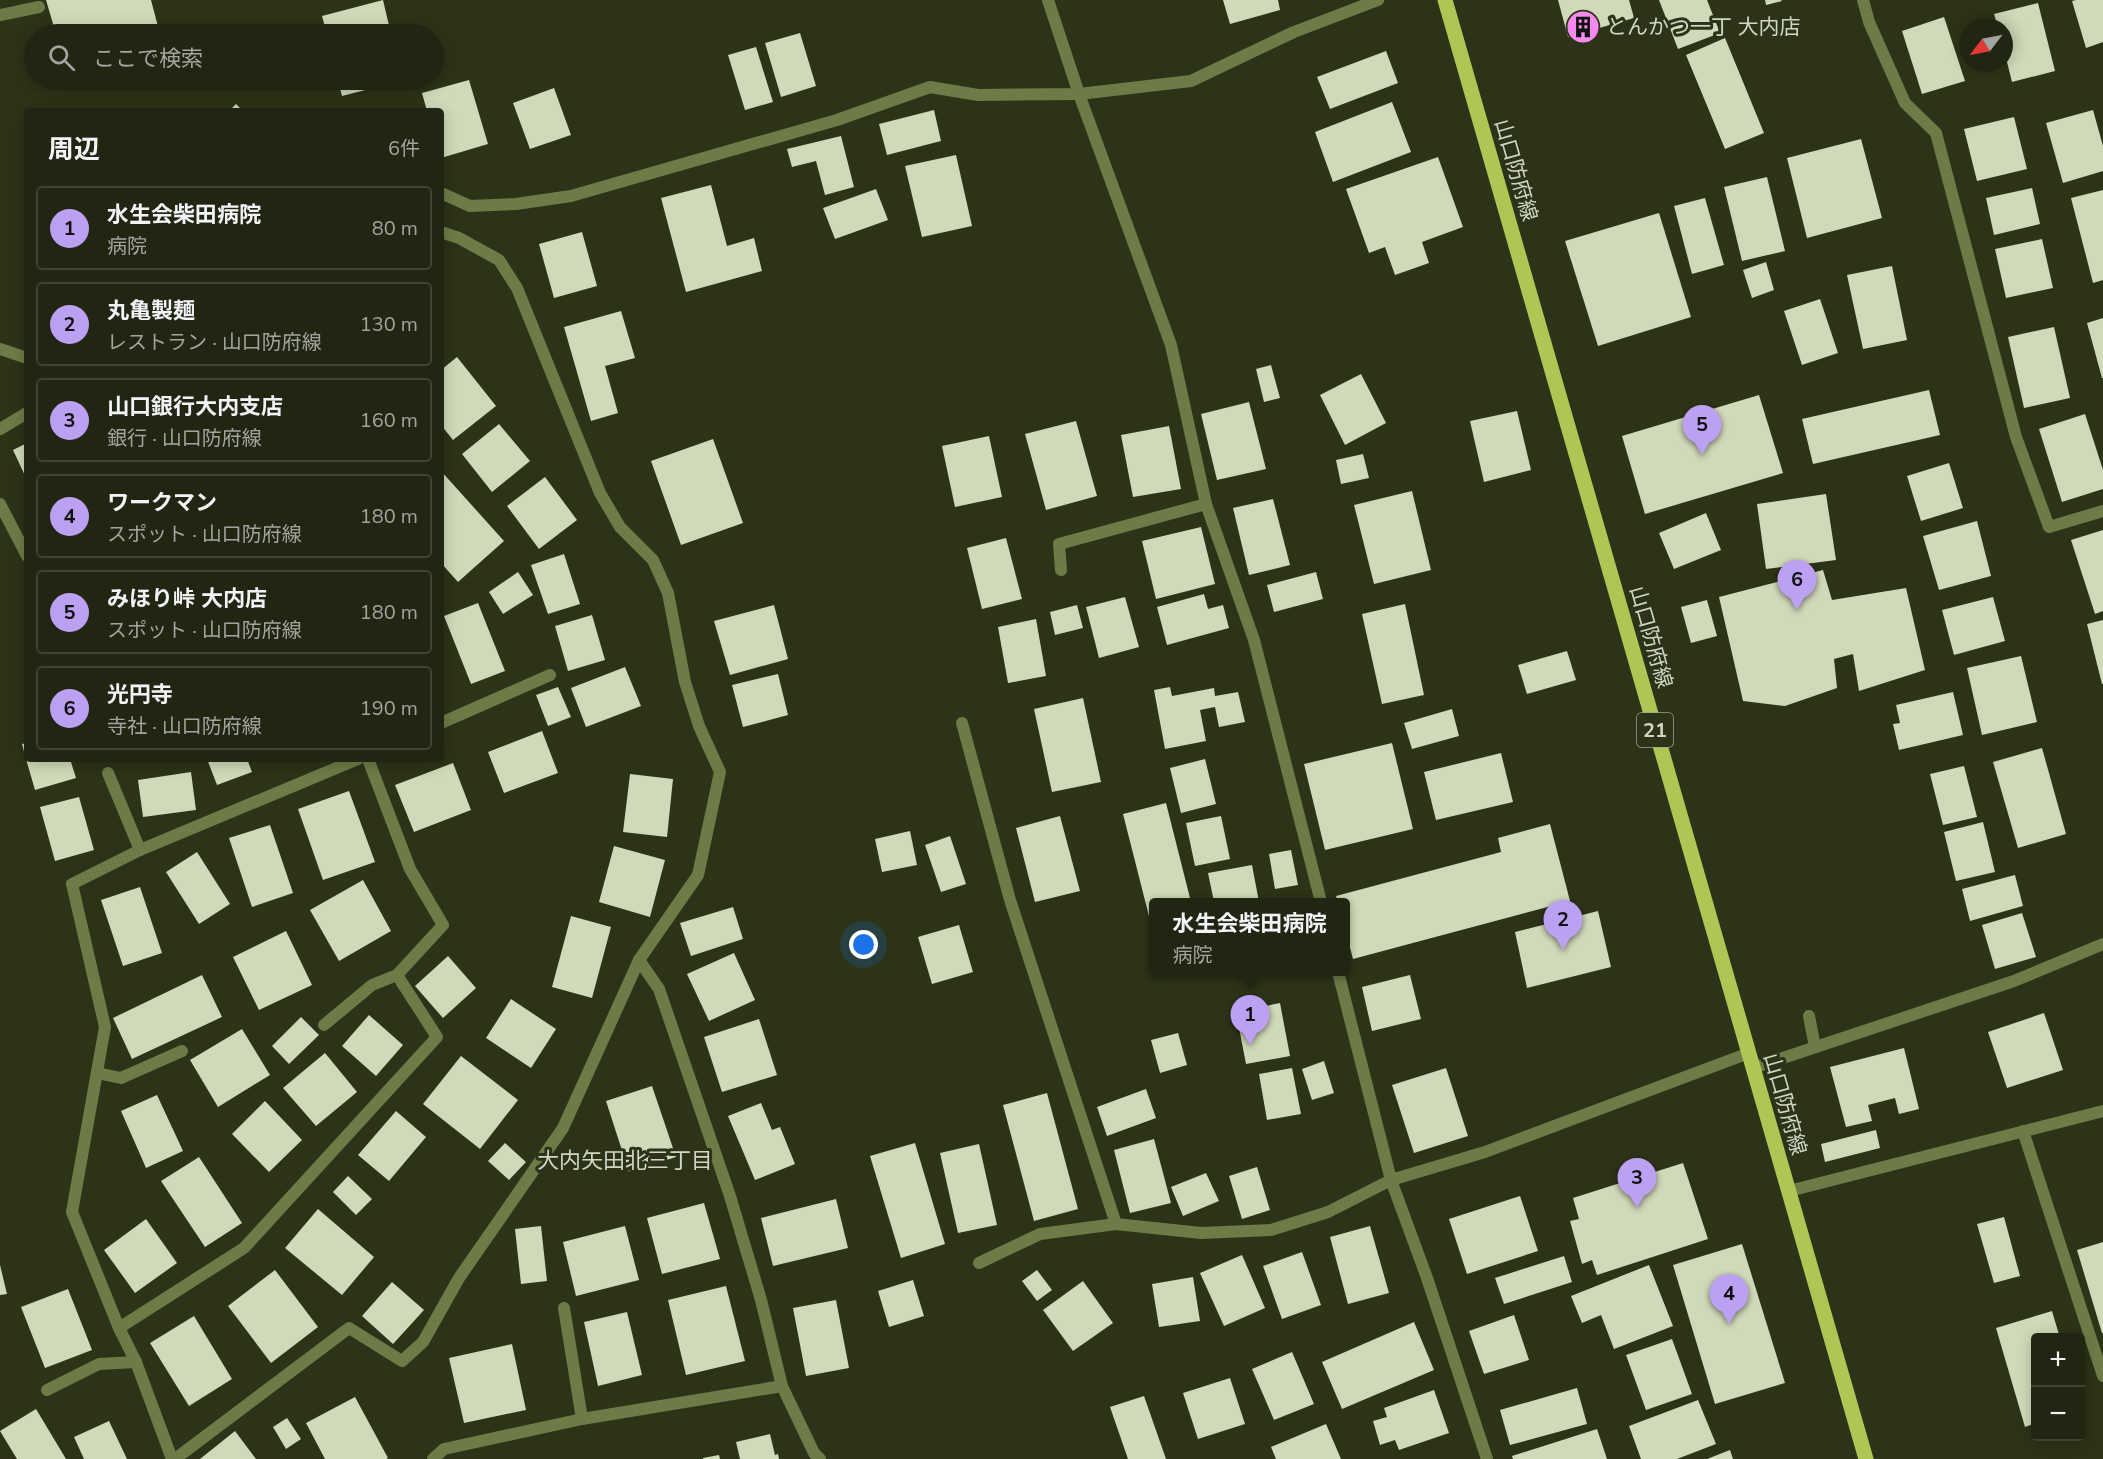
<!DOCTYPE html>
<html lang="ja">
<head>
<meta charset="utf-8">
<style>
	body { margin:0; font-family:"Nunito Sans","Noto Sans JP",sans-serif; background:#292e1b; color:#f1f3f6 }
	.controls { position:absolute; right:18px; bottom:18px; display:grid; overflow:hidden; border-radius:6px; box-shadow:0 3px 15px #0003 }
	.controls button { width:54px; height:54px; display:grid; place-items:center; padding:0; border:0; border-bottom:2px solid #3e4332; background:#212612; color:#f1f3f6; font:30px sans-serif }
	.compass { position:absolute; left:1959px; top:18px; width:54px; height:54px; border-radius:50%; background:#212612; box-shadow:0 3px 15px #0003; rotate:238deg }
	.you { position:absolute; left:864px; top:945px; width:21px; height:21px; margin:-15px; border:4px solid #fff; border-radius:50%; background:#1a73e8; box-shadow:0 0 0 9px #1a73e833 }
	.badge { display:grid; place-items:center; width:39px; height:39px; border-radius:50%; background:#bca0f2; color:#111; font-size:20px; font-weight:700 }
	.pin { position:absolute; translate:-50% -50px; filter:drop-shadow(0 2px 3px #0008) }
	.pin::after { content:''; position:absolute; top:32px; width:21px; height:18px; background:inherit; clip-path:polygon(0 0,100% 0,50% 100%) }
	.popup { position:absolute; left:1149px; top:898px; width:201px; height:78px; box-sizing:border-box; display:grid; place-content:center; border-radius:6px; background:#212612; filter:drop-shadow(0 2px 4px #0005); font-size:20px; white-space:nowrap; color:#a2a59f }
	.popup b { font-size:22px; color:#f1f3f6 }
	.popup::after { content:''; position:absolute; left:50%; top:100%; margin-left:-12px; border:12px solid transparent; border-top-color:#212612 }
	.list { margin:0; padding:0; list-style:none }
	h2 { display:flex; justify-content:space-between; align-items:center; height:78px; margin:0; padding:0 24px; font-size:26px }
	h2 small { font-size:20px; font-weight:400; color:#a2a59f }
	.list li { display:grid; grid-template-columns:39px 1fr auto; gap:18px; align-items:center; box-sizing:border-box; height:84px; margin:0 12px 12px; padding:0 12px; border:2px solid #3e4332; border-radius:6px }
	.list b { display:block; font-size:22px; white-space:nowrap }
	.list p { margin:0; font-size:20px; white-space:nowrap; color:#a2a59f }
	.list em { font-size:20px; font-style:normal; color:#a2a59f }
	.icon { flex:none; width:33px; height:33px; fill:none; stroke:currentColor; stroke-width:2; stroke-linecap:round; stroke-linejoin:round }
	.map { position:relative; flex:none; width:2103px; height:1459px; overflow:hidden }
	.search { position:absolute; background:#212612; box-shadow:0 3px 15px #0003; left:24px; top:24px; width:420px; height:66px; display:flex; align-items:center; gap:15px; box-sizing:border-box; padding:0 21px; border-radius:33px; color:#a2a59f; font-size:22px }
	.panel { position:absolute; background:#212612; box-shadow:0 3px 15px #0003; left:24px; top:108px; width:420px; height:654px; border-radius:6px }
	.map>svg:first-child { display:block }
</style>
</head>
<body>
<div class="map">
<svg width="2103" height="1459" viewBox="0 0 2103 1459">
	<rect width="100%" height="100%" fill="#2c3318"/>
	<g fill="#d0d9b9">
		<polygon points="46,0 151,0 160,34 56,34"/>
		<polygon points="383,0 391,34 327,34 322,16"/>
		<polygon points="1223,0 1278,0 1280,10 1230,24"/>
		<polygon points="1558,0 1629,0 1634,18 1568,37"/>
		<polygon points="1659,0 1707,0 1720,33 1678,49"/>
		<polygon points="1765,0 1781,0 1782,1 1766,5"/>
		<polygon points="2076,0 2103,0 2103,42 2086,48 2072,1"/>
		<polygon points="2038,3 2055,71 2012,82 2004,50 2004,27 1998,27 1994,14"/>
		<polygon points="1944,17 1965,81 1922,94 1902,31"/>
		<polygon points="800,33 816,86 781,97 765,43"/>
		<polygon points="1725,38 1764,133 1725,149 1686,55"/>
		<polygon points="756,47 773,102 745,110 728,55"/>
		<polygon points="1386,51 1398,83 1330,109 1317,77"/>
		<polygon points="338,80 404,80 342,96"/>
		<polygon points="469,80 488,144 441,158 441,111 427,111 422,93"/>
		<polygon points="554,88 571,135 530,149 513,103"/>
		<polygon points="1392,102 1411,152 1333,182 1315,132"/>
		<polygon points="236,104 243,111 229,111"/>
		<polygon points="934,110 941,141 887,155 879,124"/>
		<polygon points="2093,110 2103,146 2103,171 2063,183 2046,123"/>
		<polygon points="2014,117 2027,169 1977,181 1964,129"/>
		<polygon points="841,136 854,187 825,195 816,161 792,167 787,149"/>
		<polygon points="1861,139 1882,218 1807,238 1787,158"/>
		<polygon points="956,155 972,226 922,237 905,166"/>
		<polygon points="1438,157 1463,227 1422,242 1429,263 1395,275 1385,247 1369,253 1346,189"/>
		<polygon points="1767,177 1785,251 1742,261 1724,187"/>
		<polygon points="711,185 727,246 754,238 762,271 686,292 661,198"/>
		<polygon points="2032,188 2040,224 1994,235 1986,198"/>
		<polygon points="876,189 888,220 835,239 823,208"/>
		<polygon points="2103,190 2103,280 2093,283 2071,198"/>
		<polygon points="1705,198 1724,265 1692,274 1674,206"/>
		<polygon points="1659,213 1691,317 1598,346 1565,241"/>
		<polygon points="582,232 597,286 554,298 539,244"/>
		<polygon points="2042,239 2053,288 2006,298 1995,249"/>
		<polygon points="1766,262 1774,290 1752,298 1743,270"/>
		<polygon points="1892,266 1907,340 1863,349 1847,275"/>
		<polygon points="1820,299 1838,353 1802,365 1784,311"/>
		<polygon points="621,311 635,358 605,366 618,413 591,421 564,327"/>
		<polygon points="2103,318 2103,378 2102,378 2087,323"/>
		<polygon points="2054,327 2070,398 2024,408 2008,337"/>
		<polygon points="457,357 496,406 453,440 441,425 441,370"/>
		<polygon points="1271,365 1280,398 1264,402 1256,369"/>
		<polygon points="1361,374 1386,423 1345,445 1320,395"/>
		<polygon points="1929,390 1940,435 1813,464 1802,419"/>
		<polygon points="1759,395 1783,473 1645,514 1622,436"/>
		<polygon points="1249,402 1266,469 1217,480 1201,414"/>
		<polygon points="1517,411 1531,470 1484,482 1470,421"/>
		<polygon points="2085,414 2103,470 2103,489 2062,502 2039,429"/>
		<polygon points="1076,421 1097,496 1046,510 1025,434"/>
		<polygon points="499,424 530,461 492,492 462,454"/>
		<polygon points="1169,426 1181,489 1133,497 1121,435"/>
		<polygon points="989,436 1002,497 955,507 942,446"/>
		<polygon points="713,439 743,523 681,545 651,461"/>
		<polygon points="27,443 27,480 13,450"/>
		<polygon points="1363,454 1369,478 1341,484 1336,460"/>
		<polygon points="1949,463 1963,508 1921,521 1907,476"/>
		<polygon points="441,471 504,541 458,582 441,563"/>
		<polygon points="545,477 577,520 539,549 507,506"/>
		<polygon points="1412,491 1431,570 1374,584 1354,505"/>
		<polygon points="1826,494 1836,560 1766,569 1757,504"/>
		<polygon points="1273,499 1290,565 1249,575 1233,508"/>
		<polygon points="1706,513 1721,550 1674,569 1659,533"/>
		<polygon points="1977,521 1991,576 1939,590 1923,536"/>
		<polygon points="1201,527 1215,584 1156,599 1142,541"/>
		<polygon points="2103,530 2103,611 2095,614 2071,540"/>
		<polygon points="1006,538 1022,599 982,609 967,548"/>
		<polygon points="564,554 580,604 548,614 531,565"/>
		<polygon points="1823,570 1832,600 1906,588 1925,670 1859,691 1853,654 1834,659 1837,688 1785,706 1743,701 1719,597"/>
		<polygon points="518,572 533,595 503,614 489,592"/>
		<polygon points="1316,572 1323,599 1274,612 1267,585"/>
		<polygon points="1204,594 1208,609 1223,605 1229,628 1167,645 1157,607"/>
		<polygon points="1125,597 1139,647 1099,658 1086,607"/>
		<polygon points="1993,597 2005,641 1954,655 1942,610"/>
		<polygon points="1707,600 1717,636 1691,643 1681,607"/>
		<polygon points="478,603 505,671 471,684 444,616"/>
		<polygon points="1405,604 1424,695 1382,704 1362,614"/>
		<polygon points="774,605 788,659 730,675 714,621"/>
		<polygon points="1077,605 1083,628 1055,635 1050,612"/>
		<polygon points="592,615 605,660 568,671 555,626"/>
		<polygon points="1036,619 1046,676 1008,683 998,627"/>
		<polygon points="2103,620 2103,684 2102,684 2087,624"/>
		<polygon points="1567,651 1576,680 1527,694 1518,665"/>
		<polygon points="2021,656 2037,722 1982,735 1967,668"/>
		<polygon points="625,667 641,706 586,727 571,688"/>
		<polygon points="778,674 788,715 743,727 732,685"/>
		<polygon points="558,687 571,717 548,726 536,695"/>
		<polygon points="1170,687 1172,696 1214,688 1215,696 1238,692 1245,722 1219,727 1215,707 1200,710 1206,741 1165,749 1154,690"/>
		<polygon points="1953,692 1963,735 1899,750 1893,724 1900,723 1896,705"/>
		<polygon points="1083,698 1101,782 1052,792 1034,709"/>
		<polygon points="1452,709 1459,736 1412,749 1404,723"/>
		<polygon points="542,731 558,773 504,793 488,752"/>
		<polygon points="27,743 27,759 26,759 22,744"/>
		<polygon points="1392,743 1413,829 1325,850 1304,764"/>
		<polygon points="2042,748 2066,834 2018,848 1993,762"/>
		<polygon points="1501,753 1513,802 1436,820 1424,772"/>
		<polygon points="26,759 70,759 76,778 35,790"/>
		<polygon points="207,759 247,759 252,772 217,785"/>
		<polygon points="1205,759 1216,804 1181,813 1170,768"/>
		<polygon points="453,763 471,810 414,832 395,785"/>
		<polygon points="1964,766 1977,817 1943,825 1930,774"/>
		<polygon points="191,772 196,810 143,817 138,780"/>
		<polygon points="630,774 673,779 667,837 623,832"/>
		<polygon points="349,791 375,862 323,880 298,809"/>
		<polygon points="79,797 94,850 55,861 40,807"/>
		<polygon points="1166,803 1191,902 1154,902 1154,928 1152,928 1123,814"/>
		<polygon points="1060,816 1080,891 1035,902 1016,828"/>
		<polygon points="1221,816 1230,859 1195,866 1186,823"/>
		<polygon points="1983,822 1995,872 1956,881 1944,832"/>
		<polygon points="1550,824 1570,901 1353,959 1346,933 1346,902 1338,902 1336,896 1501,852 1498,838"/>
		<polygon points="270,825 293,893 252,907 229,838"/>
		<polygon points="910,831 917,865 882,872 875,839"/>
		<polygon points="950,836 966,884 941,892 925,845"/>
		<polygon points="614,846 665,860 650,917 599,902"/>
		<polygon points="1291,850 1298,885 1275,889 1269,854"/>
		<polygon points="197,852 230,904 199,924 166,872"/>
		<polygon points="1252,865 1259,902 1214,902 1208,873"/>
		<polygon points="2015,875 2023,906 1970,921 1962,889"/>
		<polygon points="363,880 391,931 339,961 310,910"/>
		<polygon points="140,887 162,953 123,966 101,900"/>
		<polygon points="733,907 743,939 691,956 680,923"/>
		<polygon points="1598,911 1611,967 1527,988 1515,932"/>
		<polygon points="2022,913 2036,957 1995,969 1982,925"/>
		<polygon points="571,916 611,927 592,998 552,987"/>
		<polygon points="959,925 973,972 932,984 918,937"/>
		<polygon points="286,931 312,985 259,1010 233,957"/>
		<polygon points="734,953 755,1000 709,1021 687,974"/>
		<polygon points="448,956 476,988 443,1018 415,986"/>
		<polygon points="202,975 222,1017 132,1059 113,1018"/>
		<polygon points="1410,975 1421,1019 1372,1031 1362,987"/>
		<polygon points="511,999 556,1029 531,1068 486,1038"/>
		<polygon points="1280,1003 1290,1056 1246,1064 1236,1012"/>
		<polygon points="2044,1013 2063,1070 2007,1088 1988,1032"/>
		<polygon points="369,1015 403,1045 376,1076 342,1046"/>
		<polygon points="301,1017 319,1035 289,1064 272,1046"/>
		<polygon points="759,1019 777,1075 722,1092 704,1037"/>
		<polygon points="242,1029 270,1075 218,1107 190,1060"/>
		<polygon points="1178,1033 1187,1065 1160,1073 1151,1040"/>
		<polygon points="1904,1048 1919,1109 1899,1114 1895,1098 1868,1105 1872,1121 1846,1127 1830,1067"/>
		<polygon points="325,1053 357,1092 316,1126 283,1088"/>
		<polygon points="461,1056 518,1100 480,1149 423,1104"/>
		<polygon points="1324,1061 1334,1093 1312,1100 1302,1069"/>
		<polygon points="1292,1068 1301,1114 1267,1120 1259,1074"/>
		<polygon points="1446,1068 1468,1136 1414,1153 1392,1085"/>
		<polygon points="652,1086 676,1157 629,1172 606,1101"/>
		<polygon points="1146,1089 1156,1118 1107,1136 1097,1107"/>
		<polygon points="1047,1093 1078,1209 1034,1221 1003,1105"/>
		<polygon points="157,1095 183,1151 146,1168 121,1111"/>
		<polygon points="265,1101 302,1140 269,1172 232,1134"/>
		<polygon points="761,1103 772,1130 780,1127 795,1164 755,1180 728,1116"/>
		<polygon points="396,1111 426,1137 389,1181 358,1155"/>
		<polygon points="1876,1130 1880,1148 1825,1162 1821,1144"/>
		<polygon points="1154,1139 1171,1203 1130,1213 1114,1150"/>
		<polygon points="505,1143 526,1162 509,1180 488,1161"/>
		<polygon points="915,1143 945,1244 901,1258 870,1156"/>
		<polygon points="979,1144 997,1225 958,1233 940,1153"/>
		<polygon points="199,1157 242,1223 205,1247 161,1181"/>
		<polygon points="1683,1163 1708,1239 1597,1275 1592,1260 1582,1264 1570,1221 1579,1219 1573,1198"/>
		<polygon points="1257,1167 1270,1210 1242,1219 1229,1176"/>
		<polygon points="1206,1173 1219,1201 1183,1216 1171,1187"/>
		<polygon points="348,1176 372,1199 356,1215 333,1192"/>
		<polygon points="1520,1196 1538,1251 1467,1274 1449,1219"/>
		<polygon points="836,1199 848,1248 773,1266 761,1218"/>
		<polygon points="704,1203 720,1259 662,1274 647,1218"/>
		<polygon points="318,1209 374,1257 342,1295 285,1248"/>
		<polygon points="2004,1217 2020,1276 1994,1283 1977,1224"/>
		<polygon points="146,1219 177,1263 135,1293 104,1250"/>
		<polygon points="541,1226 547,1281 521,1284 515,1229"/>
		<polygon points="625,1226 639,1280 576,1296 563,1242"/>
		<polygon points="1370,1226 1389,1293 1348,1304 1330,1237"/>
		<polygon points="2103,1242 2103,1333 2102,1333 2077,1250"/>
		<polygon points="1742,1244 1785,1383 1715,1404 1673,1265"/>
		<polygon points="1302,1252 1321,1305 1282,1319 1263,1266"/>
		<polygon points="1242,1255 1265,1308 1224,1326 1200,1273"/>
		<polygon points="1564,1256 1572,1282 1504,1304 1495,1278"/>
		<polygon points="0,1265 7,1294 0,1295"/>
		<polygon points="1649,1265 1673,1326 1614,1349 1601,1315 1582,1323 1571,1296"/>
		<polygon points="275,1270 318,1327 271,1363 228,1306"/>
		<polygon points="1037,1270 1052,1290 1037,1301 1022,1281"/>
		<polygon points="1193,1277 1200,1321 1159,1327 1152,1284"/>
		<polygon points="913,1280 924,1316 889,1327 878,1291"/>
		<polygon points="1083,1281 1113,1323 1073,1351 1043,1310"/>
		<polygon points="392,1282 424,1310 393,1344 362,1316"/>
		<polygon points="726,1286 745,1361 686,1375 668,1300"/>
		<polygon points="68,1289 92,1350 45,1368 21,1307"/>
		<polygon points="836,1300 849,1368 806,1376 793,1308"/>
		<polygon points="2052,1311 2060,1338 2036,1338 2036,1423 2025,1427 1996,1328"/>
		<polygon points="627,1312 642,1375 598,1386 584,1322"/>
		<polygon points="1514,1315 1529,1360 1484,1374 1469,1331"/>
		<polygon points="194,1316 232,1379 189,1406 150,1343"/>
		<polygon points="1414,1322 1434,1370 1342,1409 1322,1362"/>
		<polygon points="1672,1339 1692,1394 1646,1410 1626,1355"/>
		<polygon points="512,1344 526,1410 464,1423 449,1358"/>
		<polygon points="1292,1352 1314,1404 1274,1420 1252,1369"/>
		<polygon points="1230,1378 1245,1424 1198,1439 1183,1393"/>
		<polygon points="1577,1388 1587,1424 1510,1445 1500,1410"/>
		<polygon points="1434,1390 1449,1433 1399,1450 1395,1440 1380,1445 1373,1421 1387,1417 1384,1408"/>
		<polygon points="1144,1396 1166,1459 1128,1459 1110,1407"/>
		<polygon points="355,1397 388,1458 386,1459 325,1459 306,1423"/>
		<polygon points="1698,1400 1716,1444 1677,1459 1641,1459 1629,1426"/>
		<polygon points="36,1409 66,1459 17,1459 0,1431"/>
		<polygon points="287,1418 301,1439 286,1449 273,1427"/>
		<polygon points="109,1421 127,1459 84,1459 74,1437"/>
		<polygon points="1326,1424 1341,1459 1276,1459 1271,1447"/>
		<polygon points="1597,1429 1607,1459 1513,1459 1512,1456"/>
		<polygon points="235,1431 256,1459 200,1459"/>
		<polygon points="770,1434 775,1455 778,1454 779,1459 740,1459 736,1442"/>
		<polygon points="1730,1450 1733,1459 1707,1459"/>
		<polygon points="719,1455 720,1459 703,1459 703,1458"/>
	</g>
	<g fill="none" stroke-linecap="round" stroke-linejoin="round">
		<g stroke="#6f7b47" stroke-width="12">
			<polyline points="0,349 27,358"/>
			<polyline points="1809,1016 1815,1047"/>
			<polyline points="324,1025 372,985 397,975"/>
			<polyline points="97,1073 121,1078 182,1051"/>
		</g>
		<g stroke="#6f7b47" stroke-width="12">
			<polyline points="1048,0 1079,94 1171,345 1206,504 1254,640 1321,902"/>
			<polyline points="1863,0 1869,22 1905,103 1936,133 2016,437 2049,527 2103,511"/>
			<polyline points="0,15 39,7"/>
			<polyline points="441,193 470,206 516,204 571,196 837,120 930,87 978,95 1079,94 1191,81 1294,32 1378,0"/>
			<polyline points="0,429 27,413"/>
			<polyline points="0,504 27,556"/>
			<polyline points="1061,570 1059,544 1206,504"/>
			<polyline points="441,723 550,675"/>
			<polyline points="962,723 1010,900 1116,1224"/>
			<polyline points="108,773 140,850"/>
			<polyline points="639,960 659,989 730,1196 761,1300 782,1386 814,1453 820,1459"/>
			<polyline points="1338,972 1391,1180 1427,1278 1487,1459"/>
			<polyline points="1753,1068 2014,981 2103,944"/>
			<polyline points="2023,1131 2103,1376"/>
			<polyline points="1789,1191 2103,1111"/>
			<polyline points="979,1263 1040,1234 1116,1224 1201,1233 1271,1230 1328,1212 1391,1180 1485,1152 1749,1053"/>
			<polyline points="564,1308 582,1419"/>
			<polyline points="119,1328 244,1248 437,1037 397,975 443,925 410,869 368,759"/>
			<polyline points="47,1390 99,1364 136,1362"/>
			<polyline points="172,1459 136,1362 119,1328 72,1212 105,1027 72,884 140,850 358,759"/>
			<polyline points="175,1459 349,1328 402,1361 423,1342 459,1278 563,1128 639,960 698,875 720,772 699,726 685,682 668,593 653,560 620,527 600,493 517,288 499,260 459,238 441,232"/>
			<polyline points="433,1459 444,1449 582,1419 782,1386"/>
		</g>
		<polyline stroke="#aec754" stroke-width="15" points="1445,0 1866,1459"/>
	</g>
	<defs>
		<symbol id="building-disc" viewBox="-11 -11 22 22"><circle r="9.5" fill="#f689ee" stroke="#2c3318"/><path d="M-4-6H4V6H1V3H-1V6H-4ZM-2.5-4.3h1.7v1.8h-1.7ZM.8-4.3h1.7v1.8H.8ZM-2.5-1h1.7V.8h-1.7ZM.8-1h1.7V.8H.8Z" fill="#111"/></symbol>
	</defs>
	<g fill-rule="evenodd">
		<use href="#building-disc" x="1564" y="8" width="38" height="38"/>
	</g>
	<g text-anchor="middle" stroke-width="6" stroke-linejoin="round" paint-order="stroke">
		<rect fill="#2c3318" stroke="#9fa491" stroke-width="1.5" x="1637" y="713" width="36" height="34" rx="4.5"/>
		<g font-size="20" font-weight="bold" fill="#d0d5c5">
			<text x="1655" y="737">21</text>
		</g>
		<g font-size="21" fill="#d0d5c5" stroke="#2c3318" text-anchor="start">
			<text x="1606" y="34">とんかつ一丁 大内店</text>
		</g>
		<g font-size="21" fill="#d0d5c5" stroke="#2c3318">
			<text transform="translate(1516 170) rotate(74)" y="7">山口防府線</text>
			<text transform="translate(1651 637) rotate(74)" y="7">山口防府線</text>
			<text transform="translate(1785 1104) rotate(74)" y="7">山口防府線</text>
		</g>
		<g font-size="22" fill="#d0d5c5" stroke="#2c3318">
			<text x="625" y="1168">大内矢田北三丁目</text>
		</g>
	</g>
</svg>
<div class="controls">
<button>+</button>
<button>−</button>
</div>
<svg class="compass" viewBox="-18 -18 36 36"><path d="M0-13l5 13h-10z" fill="#e53935"/><path d="M0 13l5-13h-10z" fill="#a2a59f"/></svg>
<div class="you"></div>
<div class="pin badge" style="left:1250px;top:1045px">1</div>
<div class="popup"><b>水生会柴田病院</b>病院</div>
<div class="pin badge" style="left:1563px;top:950px">2</div>
<div class="pin badge" style="left:1637px;top:1208px">3</div>
<div class="pin badge" style="left:1729px;top:1324px">4</div>
<div class="pin badge" style="left:1702px;top:455px">5</div>
<div class="pin badge" style="left:1797px;top:610px">6</div>
<div class="search"><svg class="icon" aria-label="search" viewBox="0 0 24 24"><circle cx="10" cy="10" r="6"/><path d="M15 15l6 6"/></svg>ここで検索</div>
<section class="panel">
<h2>周辺<small>6件</small></h2>
<ul class="list">
<li><span class="badge">1</span><div><b>水生会柴田病院</b><p>病院</p></div><em>80 m</em></li>
<li><span class="badge">2</span><div><b>丸亀製麺</b><p>レストラン · 山口防府線</p></div><em>130 m</em></li>
<li><span class="badge">3</span><div><b>山口銀行大内支店</b><p>銀行 · 山口防府線</p></div><em>160 m</em></li>
<li><span class="badge">4</span><div><b>ワークマン</b><p>スポット · 山口防府線</p></div><em>180 m</em></li>
<li><span class="badge">5</span><div><b>みほり峠 大内店</b><p>スポット · 山口防府線</p></div><em>180 m</em></li>
<li><span class="badge">6</span><div><b>光円寺</b><p>寺社 · 山口防府線</p></div><em>190 m</em></li>
</ul>
</section>
</div>
</body>
</html>
